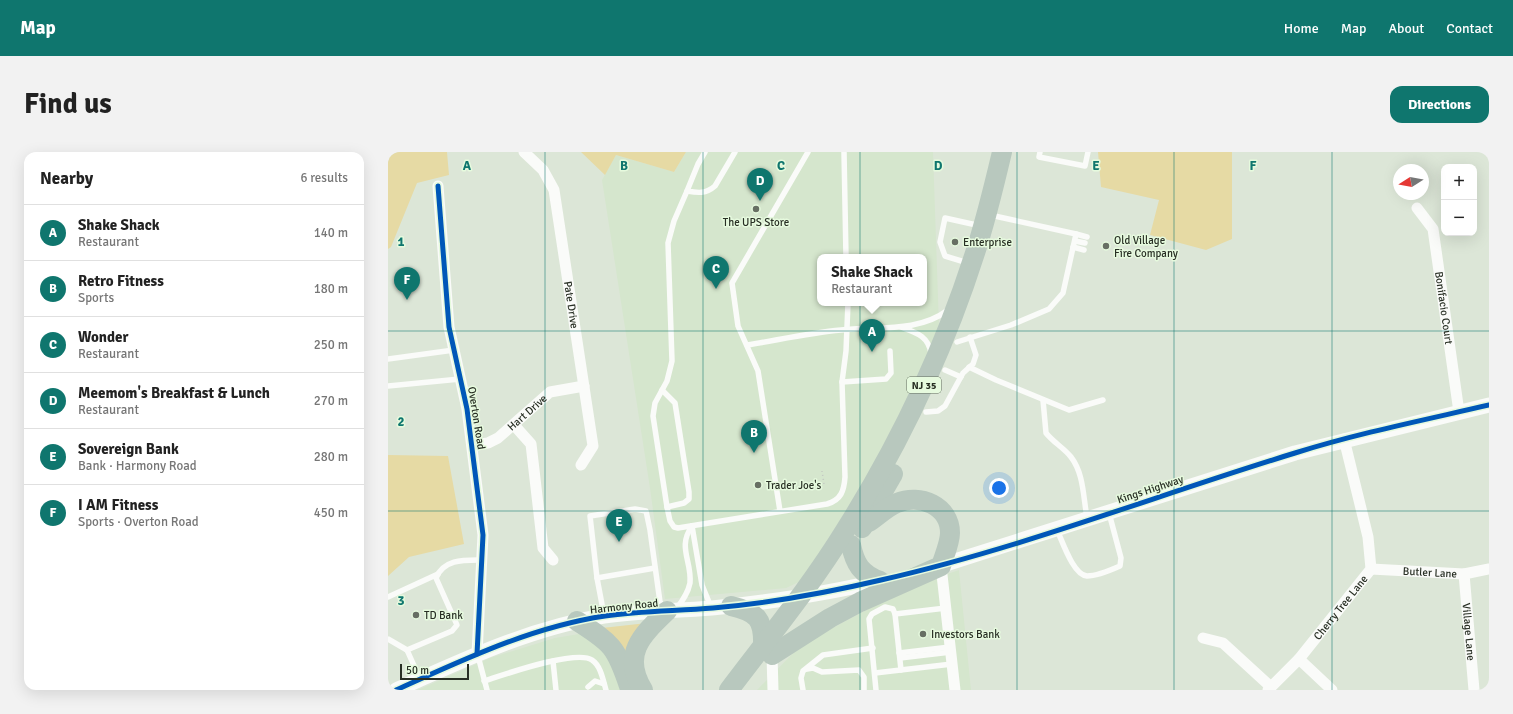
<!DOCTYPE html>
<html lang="en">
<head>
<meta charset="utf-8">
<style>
	body { margin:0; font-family:Signika,sans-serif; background:#f2f2f2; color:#222 }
	.controls { position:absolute; right:12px; top:12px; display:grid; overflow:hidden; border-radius:8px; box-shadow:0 4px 16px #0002 }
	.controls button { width:36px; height:36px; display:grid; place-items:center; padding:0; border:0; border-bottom:1px solid #e0e0e0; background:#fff; color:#222; font:20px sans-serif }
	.compass { position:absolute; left:1005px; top:12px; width:36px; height:36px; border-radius:50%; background:#fff; box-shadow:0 4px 16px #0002; rotate:259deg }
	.scale { position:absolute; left:12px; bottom:10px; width:69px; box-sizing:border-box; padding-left:4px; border:2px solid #282f24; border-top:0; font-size:11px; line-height:14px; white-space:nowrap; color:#282f24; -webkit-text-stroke:3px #e6fade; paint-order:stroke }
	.you { position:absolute; left:611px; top:336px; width:14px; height:14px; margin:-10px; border:3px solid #fff; border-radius:50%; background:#1a73e8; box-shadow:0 0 0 6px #1a73e833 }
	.badge { display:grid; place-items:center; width:26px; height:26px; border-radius:50%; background:#0f766e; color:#fff; font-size:13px; font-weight:700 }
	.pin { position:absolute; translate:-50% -33px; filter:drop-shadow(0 1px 2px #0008) }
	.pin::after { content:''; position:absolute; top:21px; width:14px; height:12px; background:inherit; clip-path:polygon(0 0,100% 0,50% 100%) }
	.popup { position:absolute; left:429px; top:102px; width:110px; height:52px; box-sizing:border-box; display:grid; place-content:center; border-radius:8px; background:#fff; filter:drop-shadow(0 1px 3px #0005); font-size:13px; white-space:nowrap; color:#767676 }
	.popup b { font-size:15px; color:#222 }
	.popup::after { content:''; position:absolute; left:50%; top:100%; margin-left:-8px; border:8px solid transparent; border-top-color:#fff }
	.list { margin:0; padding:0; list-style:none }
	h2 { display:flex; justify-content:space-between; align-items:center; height:52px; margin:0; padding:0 16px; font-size:17px }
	h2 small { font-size:13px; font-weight:400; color:#767676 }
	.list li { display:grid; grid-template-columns:26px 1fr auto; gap:12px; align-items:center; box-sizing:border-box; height:56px; padding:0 16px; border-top:1px solid #e0e0e0 }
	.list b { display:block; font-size:15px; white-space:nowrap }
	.list p { margin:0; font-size:13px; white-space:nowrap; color:#767676 }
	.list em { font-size:13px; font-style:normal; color:#767676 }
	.map { position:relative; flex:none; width:1101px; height:538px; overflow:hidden; border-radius:12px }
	header { display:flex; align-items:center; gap:24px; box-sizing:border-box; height:56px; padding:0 20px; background:#0f766e; color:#fff }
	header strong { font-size:19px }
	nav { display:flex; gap:22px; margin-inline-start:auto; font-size:14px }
	.intro { display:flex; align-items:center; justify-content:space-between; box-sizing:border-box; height:96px; padding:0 24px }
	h1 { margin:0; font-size:28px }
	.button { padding:10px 18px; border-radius:12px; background:#0f766e; color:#fff; font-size:14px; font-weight:700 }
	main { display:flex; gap:24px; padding:0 24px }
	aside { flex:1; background:#fff; border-radius:12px; box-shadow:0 4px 16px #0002 }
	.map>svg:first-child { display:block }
</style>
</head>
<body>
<header>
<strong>Map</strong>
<nav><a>Home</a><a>Map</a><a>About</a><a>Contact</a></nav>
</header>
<div class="intro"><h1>Find us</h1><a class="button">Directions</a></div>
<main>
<aside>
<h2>Nearby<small>6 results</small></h2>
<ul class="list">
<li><span class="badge">A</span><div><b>Shake Shack</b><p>Restaurant</p></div><em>140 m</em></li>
<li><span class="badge">B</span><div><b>Retro Fitness</b><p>Sports</p></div><em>180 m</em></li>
<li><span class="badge">C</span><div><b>Wonder</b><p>Restaurant</p></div><em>250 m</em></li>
<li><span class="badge">D</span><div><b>Meemom's Breakfast &amp; Lunch</b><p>Restaurant</p></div><em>270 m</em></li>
<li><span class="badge">E</span><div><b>Sovereign Bank</b><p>Bank · Harmony Road</p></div><em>280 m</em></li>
<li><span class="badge">F</span><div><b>I AM Fitness</b><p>Sports · Overton Road</p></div><em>450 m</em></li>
</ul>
</aside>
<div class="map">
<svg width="1101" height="538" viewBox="0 0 1101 538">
	<rect width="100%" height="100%" fill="#dce6d7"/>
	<g fill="#d5e6cd" fill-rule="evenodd">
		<path d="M298,0H545L551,175L537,210L479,327L413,429L398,436L277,447L262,336L214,28L228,3L286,20ZM432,105H536V151H432Z"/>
		<polygon points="571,418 583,538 369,538 413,493 523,434"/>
		<polygon points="191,482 203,485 212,490 235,538 30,538 102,506 167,486"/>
	</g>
	<g fill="#e6daa4">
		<polygon points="0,0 59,0 61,23 29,31 3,95 0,97"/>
		<polygon points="193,0 298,0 286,20 228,3 217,23"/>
		<polygon points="710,0 844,0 844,87 818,98 762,83 771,48 713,35"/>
		<polygon points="0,303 60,304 76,392 21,405 0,424"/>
		<polygon points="259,471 240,502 214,476"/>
	</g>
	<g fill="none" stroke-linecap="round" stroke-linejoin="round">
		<polyline stroke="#c3c7c2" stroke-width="1.5" stroke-dasharray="1 3" stroke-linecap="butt" points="434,319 436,332"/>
		<g stroke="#fafbf9" stroke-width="5.5">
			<path d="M317,0L310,12L299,39C310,41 318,42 327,34L347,0"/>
			<polyline points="456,0 458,105"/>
			<polyline points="652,0 651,5 697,14 700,0"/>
			<path d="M299,39L286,69L280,91L284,209L279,229L267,251L265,264L279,355L282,369L286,375L290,376L439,352C453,348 456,339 457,325L454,230L458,199L460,151"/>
			<polyline points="688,82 699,85"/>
			<polyline points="687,89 697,91"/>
			<polyline points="685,95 696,98"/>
			<polyline points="580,111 557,104 552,90 557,66 593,74"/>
			<path d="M513,175C529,181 540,184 543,201"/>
			<polyline points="569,190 623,173 661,157 675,141 688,82 602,63"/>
			<path d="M359,193C390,188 421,181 453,178C488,174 530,181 560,158"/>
			<polyline points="0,207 66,198"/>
			<polyline points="581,215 608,228 681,258 715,248"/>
			<polyline points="557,218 573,225"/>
			<polyline points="454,230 498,227 503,221 502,199"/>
			<polyline points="0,234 72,227"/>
			<polyline points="274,238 287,251 301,340 301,347 296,351 279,355"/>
			<path d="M655,248L658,281C665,290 676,296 683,305C696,322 695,345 699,365"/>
			<polyline points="538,260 550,259 557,254 575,221 585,212 588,203 582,185"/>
			<polyline points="392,359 370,219 350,174 344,131 420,0"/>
			<polyline points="304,374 314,433 323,455"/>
			<path d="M669,378C674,388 685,423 699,424C709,424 723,418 732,414L733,406L721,361"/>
			<polyline points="209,426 267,416"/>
			<polyline points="0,445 50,422"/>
			<path d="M289,456C295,448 300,441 302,431C304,409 289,395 304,374"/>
			<polyline points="507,462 558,456"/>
			<polyline points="216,463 209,426 202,364 247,357 258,359 262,378 272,450 278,457"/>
			<polyline points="0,487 19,498"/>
			<polyline points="511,501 562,495"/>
			<polyline points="90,504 99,538"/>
			<polyline points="512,506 563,500"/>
			<polyline points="165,509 168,538"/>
			<polyline points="419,517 425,516 434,520 471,518 476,525 476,538"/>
			<polyline points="487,521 564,512"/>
			<path d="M32,527L19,498L64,479L69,473L48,426C56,407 76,408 93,408"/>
			<path d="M96,529C115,523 188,497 204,508C213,514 215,528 218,538"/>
			<polyline points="200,535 207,529 216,532"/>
			<polyline points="415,538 413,526 415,519 435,503 485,496"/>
			<polyline points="488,538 481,467 484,462 497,455 505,457 507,462 513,518"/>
		</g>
		<g stroke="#fafbf9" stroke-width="11">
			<path id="s1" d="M136,0L155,18L166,38L205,294L193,313"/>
			<polyline points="50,34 61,175 79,257 95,383 89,502"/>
			<path id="s2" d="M1029,56L1045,77L1071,260"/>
			<polyline points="126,273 143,292 155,396 165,408"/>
			<path id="s3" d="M84,293L100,291L110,286L162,240L196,234"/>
			<polyline points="553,414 567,538"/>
			<path id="s4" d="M983,417L1076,422L1101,417"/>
			<path id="s5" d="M1076,422L1086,538"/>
			<polyline points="815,486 835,491 883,535"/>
			<polyline points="384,503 385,538"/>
			<polyline points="911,507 944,538"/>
			<path id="s6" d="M880,538L911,507L983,417L980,385L956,287"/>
		</g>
		<g stroke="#fafbf9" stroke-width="15">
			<polyline points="545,416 907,301 1101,253"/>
			<path d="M8,538C75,508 142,476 216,464C251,459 288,459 324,456C381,450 439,442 495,428"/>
		</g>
		<g stroke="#b8c8be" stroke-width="20">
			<polyline points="474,376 505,322"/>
			<path d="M463,393C467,412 473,422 492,429"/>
			<path d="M343,454C369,460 376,467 375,494"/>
			<path d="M189,469C224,491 228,495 241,534"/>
			<path d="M384,503L442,466L472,450L553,414C556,404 562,391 562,381C562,354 532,341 509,351C499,355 490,364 481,370"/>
			<path d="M255,538C233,502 254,483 279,459"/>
			<path d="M341,538C381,485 423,434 458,377C512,291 556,198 587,101C598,68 606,34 614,0"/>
		</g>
		<defs>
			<g id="cycleway">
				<polyline points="50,34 61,175 79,257 95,383 89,502"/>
				<path d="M8,538C75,508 143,475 217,464C252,459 289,459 325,456C381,451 438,441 493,428C634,396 769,343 907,301C971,281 1036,268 1101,253"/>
			</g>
		</defs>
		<use href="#cycleway" stroke="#e6fade" stroke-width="8"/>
		<use href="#cycleway" stroke="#0057b8" stroke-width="5"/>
	</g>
	<path fill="none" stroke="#0f766e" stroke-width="1" stroke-opacity="0.55" d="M157,0V538M315,0V538M472,0V538M629,0V538M786,0V538M944,0V538M0,179H1101M0,359H1101"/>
	<g fill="#676f63" stroke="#e6fade" stroke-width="1.5">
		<circle cx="368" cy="57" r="4"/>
		<circle cx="567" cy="90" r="4"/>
		<circle cx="718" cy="94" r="4"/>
		<circle cx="370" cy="333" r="4"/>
		<circle cx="28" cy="463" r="4"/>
		<circle cx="535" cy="482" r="4"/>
	</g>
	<g text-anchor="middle" stroke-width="3" stroke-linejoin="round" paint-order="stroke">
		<rect fill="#e6fade" stroke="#616c5c" stroke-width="1" x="519" y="225" width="34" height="16" rx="3"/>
		<g font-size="10" font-weight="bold" fill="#282f24">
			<text x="536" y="237">NJ 35</text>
		</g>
		<g font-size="11" fill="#282f24" stroke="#e6fade" text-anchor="start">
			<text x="368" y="74" text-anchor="middle">The UPS Store</text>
			<text x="726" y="92">Old Village<tspan x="726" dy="13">Fire Company</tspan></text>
			<text x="575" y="94">Enterprise</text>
			<text x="378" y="337">Trader Joe's</text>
			<text x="36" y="467">TD Bank</text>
			<text x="543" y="486">Investors Bank</text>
		</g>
		<g font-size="11" fill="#282f24" stroke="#e6fade">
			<text dy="4" stroke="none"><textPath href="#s1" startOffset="165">Pate Drive</textPath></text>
			<text dy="4" stroke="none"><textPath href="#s2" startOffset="106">Bonifacio Court</textPath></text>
			<text dy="4" stroke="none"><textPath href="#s3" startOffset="66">Hart Drive</textPath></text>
			<text transform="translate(89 266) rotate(81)" y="4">Overton Road</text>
			<text transform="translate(762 337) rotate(-18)" y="4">Kings Highway</text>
			<text dy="4" stroke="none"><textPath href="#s4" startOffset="59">Butler Lane</textPath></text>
			<text transform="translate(236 454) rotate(-6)" y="4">Harmony Road</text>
			<text dy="4" stroke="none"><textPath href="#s6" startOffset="110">Cherry Tree Lane</textPath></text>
			<text dy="4" stroke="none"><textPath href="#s5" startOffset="58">Village Lane</textPath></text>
		</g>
	</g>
	<g font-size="13" text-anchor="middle" font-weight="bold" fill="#0f766e" stroke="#e6fade" stroke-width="3" stroke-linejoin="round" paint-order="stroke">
		<text x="79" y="18">A</text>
		<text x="236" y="18">B</text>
		<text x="393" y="18">C</text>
		<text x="550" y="18">D</text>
		<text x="708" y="18">E</text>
		<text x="865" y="18">F</text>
		<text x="13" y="94">1</text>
		<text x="13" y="274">2</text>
		<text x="13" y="453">3</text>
	</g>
</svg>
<div class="controls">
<button>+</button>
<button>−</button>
</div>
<svg class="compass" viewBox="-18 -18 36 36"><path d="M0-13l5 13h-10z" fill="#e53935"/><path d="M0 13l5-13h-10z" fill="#767676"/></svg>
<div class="scale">50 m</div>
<div class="you"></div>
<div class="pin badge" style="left:484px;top:200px">A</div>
<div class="popup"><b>Shake Shack</b>Restaurant</div>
<div class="pin badge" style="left:366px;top:301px">B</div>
<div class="pin badge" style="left:328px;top:137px">C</div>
<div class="pin badge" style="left:372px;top:49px">D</div>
<div class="pin badge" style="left:231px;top:390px">E</div>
<div class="pin badge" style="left:19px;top:148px">F</div>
</div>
</main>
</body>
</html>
